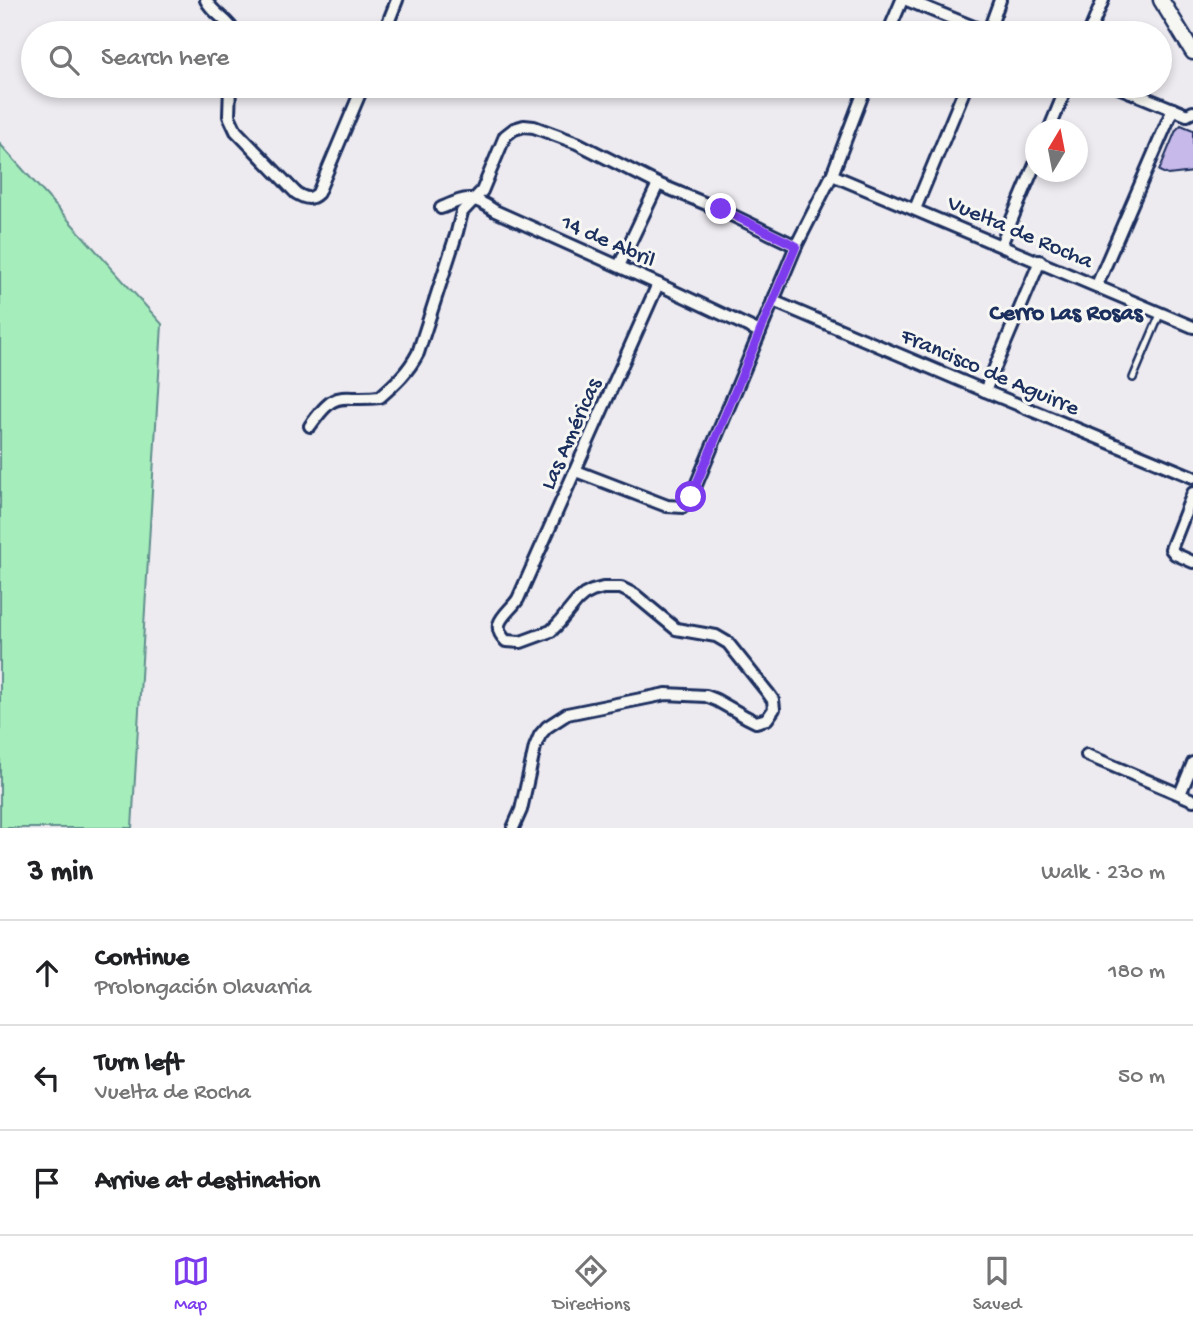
<!DOCTYPE html>
<html lang="en">
<head>
<meta charset="utf-8">
<style>
	body { margin:0; font-family:"Gochi Hand",sans-serif; background:#f2f2f2; color:#202124 }
	.compass { position:absolute; left:1025px; top:119px; width:63px; height:63px; border-radius:50%; background:#fff; box-shadow:0 4px 10px #0003; rotate:10deg }
	.stop { position:absolute; width:21px; height:21px; margin:-16px; border:5px solid #7c3aed; border-radius:50%; background:#fff }
	.stop.end { background:#7c3aed; border-color:#fff; box-shadow:0 2px 7px #0008 }
	.list { margin:0; padding:0; list-style:none }
	h2 { display:flex; justify-content:space-between; align-items:center; height:91px; margin:0; padding:0 28px; font-size:30px }
	h2 small { font-size:23px; font-weight:400; color:#757577 }
	.list li { display:grid; grid-template-columns:46px 1fr auto; gap:21px; align-items:center; box-sizing:border-box; height:105px; padding:0 28px; border-top:2px solid #e0e0e0 }
	.list b { display:block; font-size:26px; white-space:nowrap }
	.list p { margin:0; font-size:23px; white-space:nowrap; color:#757577 }
	.list em { font-size:23px; font-style:normal; color:#757577 }
	.icon { flex:none; width:38px; height:38px; fill:none; stroke:currentColor; stroke-width:2; stroke-linecap:round; stroke-linejoin:round }
	.map { position:relative; flex:none; width:1193px; height:828px; overflow:hidden }
	.search { position:absolute; background:#fff; box-shadow:0 4px 10px #0003; left:21px; right:21px; top:21px; height:77px; display:flex; align-items:center; gap:18px; box-sizing:border-box; padding:0 24px; border-radius:38px; color:#757577; font-size:26px }
	.sheet { height:406px; background:#fff }
	nav { display:flex; justify-content:space-around; align-items:center; box-sizing:border-box; height:98px; border-top:2px solid #e0e0e0; background:#fff; font-size:19px; color:#757577 }
	nav a { display:grid; justify-items:center; gap:4px }
	nav .on { color:#7c3aed }
	.map>svg:first-child { display:block }
</style>
</head>
<body>
<div class="map">
<svg width="1193" height="828" viewBox="0 0 1193 828">
	<rect width="100%" height="100%" fill="#edeaf0"/>
	<filter id="ink" filterUnits="userSpaceOnUse"><feTurbulence type="fractalNoise" baseFrequency=".0143" numOctaves="2"/><feDisplacementMap in="SourceGraphic" scale="14" xChannelSelector="R" yChannelSelector="G"/><feConvolveMatrix kernelMatrix="1 2 1 2 8 2 1 2 1" color-interpolation-filters="sRGB"/></filter>
	<g filter="url(#ink)">
		<polygon fill="#a5edbb" stroke="#608e8c" stroke-width="2" points="0,144 162,324 132,828 0,828"/>
		<polygon fill="#c7b9ea" stroke="#1b2f5e" stroke-width="2" points="1181,125 1193,130 1193,172 1168,175 1159,171 1176,130"/>
		<g fill="none" stroke-linecap="round" stroke-linejoin="round">
			<defs>
				<polyline id="lane" points="1133,378 1161,312"/>
				<g id="street">
					<path d="M206,0C213,14 228,19 235,33"/>
					<polyline points="907,0 988,33"/>
					<polyline points="384,33 397,0"/>
					<polyline points="888,33 902,0"/>
					<polyline points="988,33 1000,0"/>
					<polyline points="1089,33 1103,0"/>
					<path d="M230,86L229,116L236,131L296,193C305,198 310,201 318,193L363,86"/>
					<polyline points="1116,86 1187,115 1193,112"/>
					<polyline points="1049,130 1067,86"/>
					<polyline points="832,175 1193,327"/>
					<path d="M441,208C467,197 471,194 495,211L658,284L760,332"/>
					<polyline points="915,209 966,86"/>
					<polyline points="1001,245 1036,162"/>
					<polyline points="619,266 658,184"/>
					<polyline points="1097,285 1173,109"/>
					<polyline points="773,301 985,391 1193,477"/>
					<polyline points="985,391 1040,261"/>
					<path d="M310,426C338,386 339,402 380,397C396,383 408,372 418,353L457,232L462,212L482,191L505,136L514,129L524,126L534,127L577,143L658,184L721,210L796,246"/>
					<polyline points="576,471 667,506 683,507 691,497 796,246 832,175 866,86"/>
					<polyline points="1193,493 1171,549 1175,554 1193,562"/>
					<polyline points="1087,755 1193,800"/>
					<polyline points="1180,794 1193,763"/>
					<path d="M513,828L521,810L535,747L540,735L547,727L567,714L666,694L706,696L716,700L746,717L756,722L767,719L774,709L773,700L768,693L728,643L716,636L676,629L635,595L621,588H603L592,591L584,595L577,601L558,624L551,631L521,642L506,641C488,623 508,614 518,599L658,284"/>
				</g>
				<polyline id="secondary" points="1161,0 1193,52"/>
			</defs>
			<use href="#lane" stroke="#1b2f5e" stroke-width="10"/>
			<use href="#street" stroke="#1b2f5e" stroke-width="16"/>
			<use href="#secondary" stroke="#1b2f5e" stroke-width="19"/>
			<use href="#lane" stroke="#f6f6f2" stroke-width="5"/>
			<use href="#street" stroke="#f6f6f2" stroke-width="10"/>
			<use href="#secondary" stroke="#f6f6f2" stroke-width="14"/>
		</g>
	</g>
	<g fill="none" stroke-linecap="round" stroke-linejoin="round" filter="url(#ink)">
		<polyline stroke="#7c3aed" stroke-width="9" points="691,497 796,246 721,209"/>
	</g>
	<g text-anchor="middle" stroke-width="6" stroke-linejoin="round" paint-order="stroke">
		<g font-size="23" fill="#1b2f5e" stroke="#f6f6f2">
			<text transform="translate(1021 230) rotate(23)" y="8">Vuelta de Rocha</text>
			<text transform="translate(609 239) rotate(24)" y="8">14 de Abril</text>
			<text transform="translate(991 370) rotate(23)" y="8">Francisco de Aguirre</text>
			<text transform="translate(569 433) rotate(-66)" y="8">Las Américas</text>
		</g>
		<g font-size="24" font-weight="bold" fill="#1b2f5e" stroke="#f6f6f2">
			<text x="1066" y="319">Cerro Las Rosas</text>
		</g>
	</g>
</svg>
<svg class="compass" viewBox="-18 -18 36 36"><path d="M0-13l5 13h-10z" fill="#e53935"/><path d="M0 13l5-13h-10z" fill="#757577"/></svg>
<div class="stop" style="left:691px;top:497px"></div>
<div class="stop end" style="left:721px;top:209px"></div>
<div class="search"><svg class="icon" aria-label="search" viewBox="0 0 24 24"><circle cx="10" cy="10" r="6"/><path d="M15 15l6 6"/></svg>Search here</div>
</div>
<section class="sheet">
<h2>3 min<small>Walk · 230 m</small></h2>
<ul class="list">
<li><svg class="icon" aria-label="ahead" viewBox="0 0 24 24"><path d="M12 20V5M6 11l6-6 6 6"/></svg><div><b>Continue</b><p>Prolongación Olavarria</p></div><em>180 m</em></li>
<li><svg class="icon" aria-label="left" viewBox="0 0 24 24"><path d="M17 20v-9H6M10 6l-5 5 5 5"/></svg><div><b>Turn left</b><p>Vuelta de Rocha</p></div><em>50 m</em></li>
<li><svg class="icon" aria-label="arrive" viewBox="0 0 24 24"><path d="M6 21V4h12l-3 4 3 4H6"/></svg><div><b>Arrive at destination</b></div></li>
</ul>
</section>
<nav>
<a class="on"><svg class="icon" aria-label="map" viewBox="0 0 24 24"><path d="M3 6l6-2 6 2 6-2v14l-6 2-6-2-6 2zM9 4v14M15 6v14"/></svg>Map</a>
<a><svg class="icon" aria-label="directions" viewBox="0 0 24 24"><path d="M12 3l9 9-9 9-9-9zM9 14v-3h6M13 9l2 2-2 2"/></svg>Directions</a>
<a><svg class="icon" aria-label="saved" viewBox="0 0 24 24"><path d="M7 4h10v16l-5-4-5 4z"/></svg>Saved</a>
</nav>
</body>
</html>
